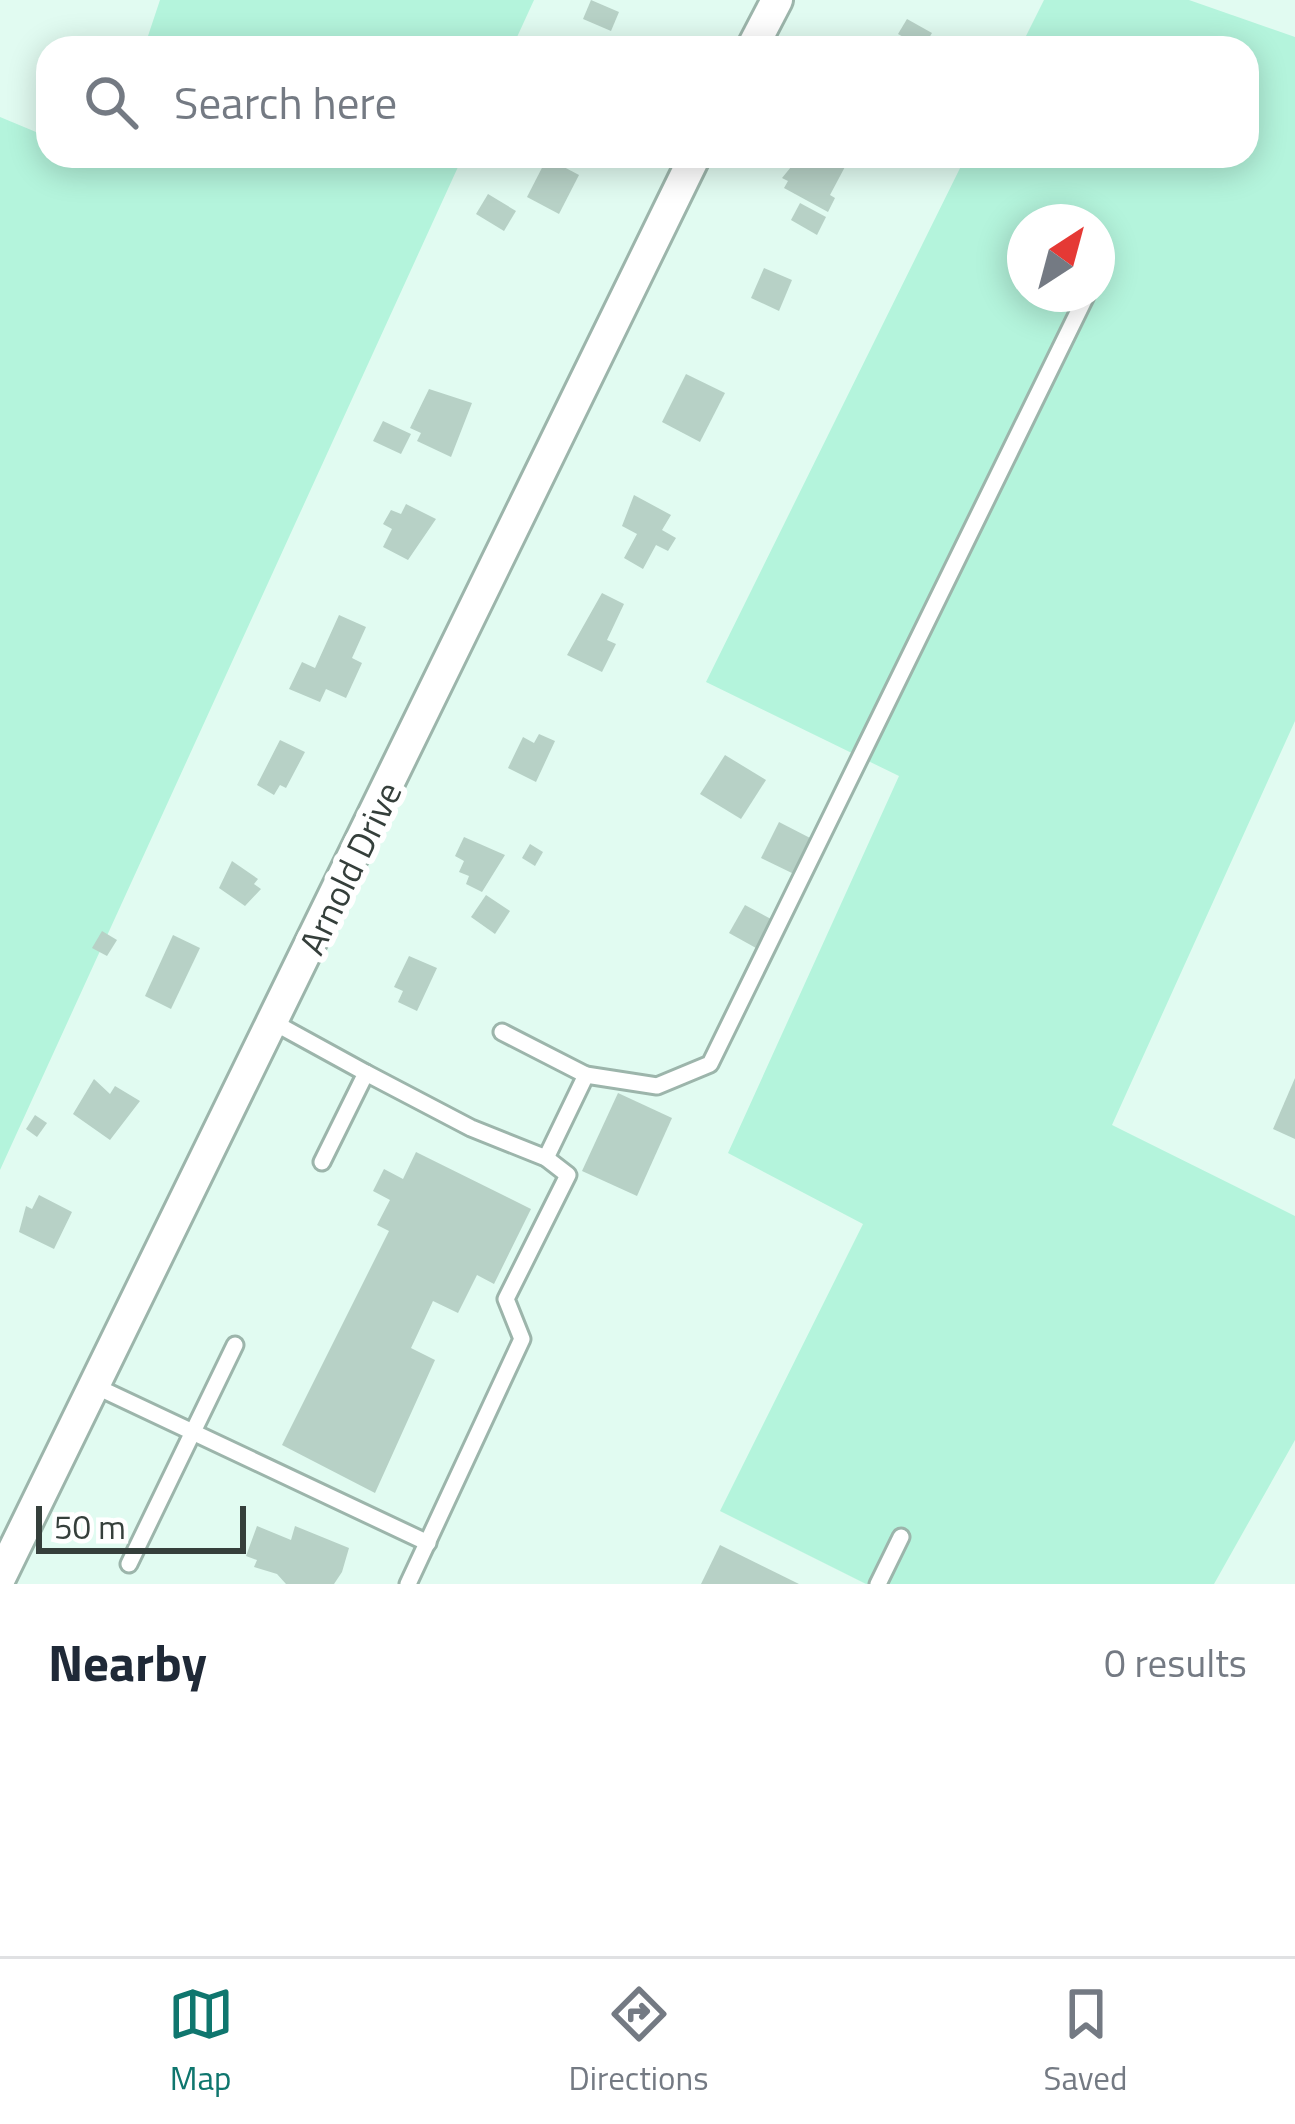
<!DOCTYPE html>
<html lang="en">
<head>
<meta charset="utf-8">
<style>
	body { margin:0; font-family:"Titillium Web",sans-serif; background:#f2f2f3; color:#1f2937 }
	.compass { position:absolute; left:1007px; top:204px; width:108px; height:108px; border-radius:50%; background:#fff; box-shadow:0 6px 30px #0003; rotate:36deg }
	.scale { position:absolute; left:36px; bottom:30px; width:210px; box-sizing:border-box; padding-left:12px; border:6px solid #353f3b; border-top:0; font-size:33px; line-height:42px; white-space:nowrap; color:#353f3b; -webkit-text-stroke:9px #fff; paint-order:stroke }
	.list { margin:0; padding:0; list-style:none }
	h2 { display:flex; justify-content:space-between; align-items:center; height:156px; margin:0; padding:0 48px; font-size:51px }
	h2 small { font-size:39px; font-weight:400; color:#747a83 }
	.icon { flex:none; width:66px; height:66px; fill:none; stroke:currentColor; stroke-width:2; stroke-linecap:round; stroke-linejoin:round }
	.map { position:relative; flex:none; width:1295px; height:1584px; overflow:hidden }
	.search { position:absolute; background:#fff; box-shadow:0 6px 30px #0003; left:36px; right:36px; top:36px; height:132px; display:flex; align-items:center; gap:30px; box-sizing:border-box; padding:0 42px; border-radius:36px; color:#747a83; font-size:45px }
	.sheet { height:372px; background:#fff }
	nav { display:flex; justify-content:space-around; align-items:center; box-sizing:border-box; height:168px; border-top:3px solid #e0e1e3; background:#fff; font-size:33px; color:#747a83 }
	nav a { display:grid; justify-items:center; gap:6px }
	nav .on { color:#0f766e }
	.map>svg:first-child { display:block }
</style>
</head>
<body>
<div class="map">
<svg width="1295" height="1584" viewBox="0 0 1295 1584">
	<rect width="100%" height="100%" fill="#e1fbf1"/>
	<g fill="#b4f4dc" fill-rule="evenodd">
		<polygon points="160,0 534,0 512,48 144,48"/>
		<path d="M1044,0H1189L1295,37V721L1112,1125L1295,1216V1440L1214,1584H866L720,1511L863,1224L728,1153L899,776L706,682L966,156H1247V48H1020ZM1025,222H1097V294H1025Z"/>
		<polygon points="0,117 48,137 48,156 104,161 106,156 463,156 0,1170"/>
	</g>
	<g fill="#b7d1c6">
		<polygon points="591,0 619,12 611,31 583,19"/>
		<polygon points="907,19 932,33 923,48 898,34"/>
		<polygon points="800,156 811,162 814,156 834,156 847,163 830,195 835,198 828,212 784,188 788,181 782,178"/>
		<polygon points="547,158 579,175 559,214 527,197"/>
		<polygon points="488,194 516,211 504,231 476,214"/>
		<polygon points="800,203 826,217 817,235 791,220"/>
		<polygon points="764,268 792,280 779,311 751,298"/>
		<polygon points="686,374 725,393 700,442 662,422"/>
		<polygon points="429,389 472,403 451,457 417,441 421,433 410,428"/>
		<polygon points="383,421 411,434 401,454 373,441"/>
		<polygon points="634,495 671,515 662,530 676,538 668,551 656,545 643,569 624,558 637,534 622,526"/>
		<polygon points="406,504 436,519 408,560 383,547 392,529 383,524 391,510 401,514"/>
		<polygon points="602,593 624,604 607,640 616,644 602,672 567,655"/>
		<polygon points="339,615 366,627 352,658 362,663 346,698 326,689 320,702 289,689 302,662 315,668"/>
		<polygon points="539,734 555,741 536,782 508,768 523,737 534,743"/>
		<polygon points="280,740 305,752 286,788 280,785 274,795 257,785"/>
		<polygon points="725,755 766,780 741,819 700,794"/>
		<polygon points="779,822 814,840 796,875 761,858"/>
		<polygon points="464,837 505,855 482,892 466,884 469,876 459,872 464,861 455,856"/>
		<polygon points="530,844 543,852 535,866 522,858"/>
		<polygon points="232,861 258,879 254,884 261,889 245,906 219,888"/>
		<polygon points="486,895 510,911 495,934 471,917"/>
		<polygon points="745,905 771,919 756,948 729,933"/>
		<polygon points="102,931 117,940 107,956 92,948"/>
		<polygon points="173,935 200,948 171,1009 145,996"/>
		<polygon points="409,956 437,968 417,1011 398,1002 403,991 394,987"/>
		<polygon points="1295,1078 1295,1139 1273,1129"/>
		<polygon points="94,1079 110,1094 115,1086 140,1101 110,1140 73,1114"/>
		<polygon points="618,1093 672,1118 637,1196 582,1171"/>
		<polygon points="35,1115 47,1123 37,1137 26,1129"/>
		<polygon points="416,1152 531,1209 494,1284 477,1275 458,1313 433,1301 411,1348 435,1360 375,1493 282,1445 389,1231 377,1225 390,1200 373,1191 384,1169 403,1179"/>
		<polygon points="39,1195 72,1212 54,1249 19,1232 26,1206 32,1209"/>
		<polygon points="257,1526 291,1540 295,1526 349,1548 342,1572 334,1584 286,1584 277,1574 254,1567 257,1560 246,1556"/>
		<polygon points="720,1545 799,1584 701,1584"/>
	</g>
	<g fill="none" stroke-linecap="round" stroke-linejoin="round">
		<defs>
			<g id="lane">
				<polyline points="1097,273 1098,270"/>
				<polyline points="273,1022 366,1073 322,1162"/>
				<polyline points="502,1032 586,1075 546,1158"/>
				<polyline points="366,1073 471,1128 546,1158 568,1175 506,1299 522,1339 408,1584"/>
				<polyline points="586,1075 657,1086 710,1064 1087,294"/>
				<polyline points="95,1386 428,1543"/>
				<polyline points="129,1564 235,1345"/>
				<polyline points="878,1584 901,1537"/>
			</g>
			<g id="street">
				<polyline points="752,48 777,0"/>
				<polyline points="0,1578 695,156"/>
			</g>
		</defs>
		<use href="#lane" stroke="#9cb5ab" stroke-width="21"/>
		<use href="#street" stroke="#9cb5ab" stroke-width="36"/>
		<use href="#lane" stroke="#fff" stroke-width="15"/>
		<use href="#street" stroke="#fff" stroke-width="30"/>
	</g>
	<g text-anchor="middle" stroke-width="12" stroke-linejoin="round" paint-order="stroke">
		<g font-size="36" fill="#353f3b" stroke="#fff">
			<text transform="translate(350 868) rotate(-64)" y="13">Arnold Drive</text>
		</g>
	</g>
</svg>
<svg class="compass" viewBox="-18 -18 36 36"><path d="M0-13l5 13h-10z" fill="#e53935"/><path d="M0 13l5-13h-10z" fill="#747a83"/></svg>
<div class="scale">50 m</div>
<div class="search"><svg class="icon" aria-label="search" viewBox="0 0 24 24"><circle cx="10" cy="10" r="6"/><path d="M15 15l6 6"/></svg>Search here</div>
</div>
<section class="sheet">
<h2>Nearby<small>0 results</small></h2>
<ul class="list">
</ul>
</section>
<nav>
<a class="on"><svg class="icon" aria-label="map" viewBox="0 0 24 24"><path d="M3 6l6-2 6 2 6-2v14l-6 2-6-2-6 2zM9 4v14M15 6v14"/></svg>Map</a>
<a><svg class="icon" aria-label="directions" viewBox="0 0 24 24"><path d="M12 3l9 9-9 9-9-9zM9 14v-3h6M13 9l2 2-2 2"/></svg>Directions</a>
<a><svg class="icon" aria-label="saved" viewBox="0 0 24 24"><path d="M7 4h10v16l-5-4-5 4z"/></svg>Saved</a>
</nav>
</body>
</html>
